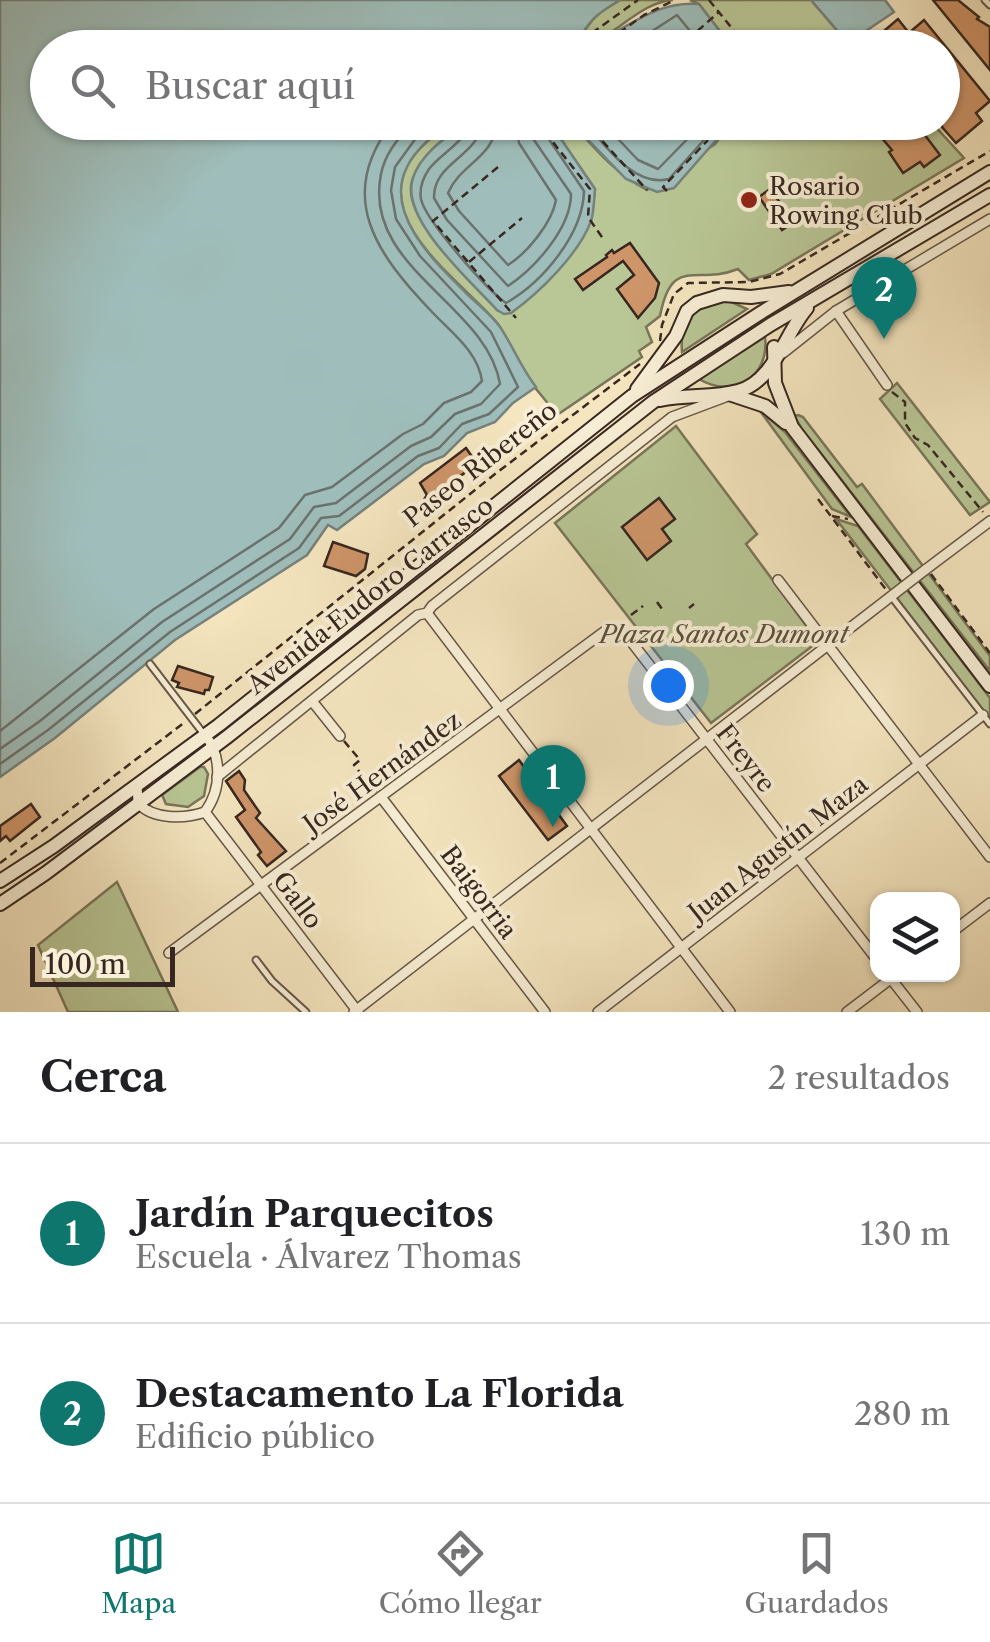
<!DOCTYPE html>
<html lang="es">
<head>
<meta charset="utf-8">
<style>
	body { margin:0; font-family:"Libre Caslon Text",serif; background:#f2f2f2; color:#202124 }
	.controls { position:absolute; right:30px; bottom:30px; display:grid; overflow:hidden; border-radius:20px; box-shadow:0 2px 8px #0004 }
	.controls button { width:90px; height:90px; display:grid; place-items:center; padding:0; border:0; border-bottom:2px solid #e0e0e0; background:#fff; color:#202124; font:50px sans-serif }
	.scale { position:absolute; left:30px; bottom:25px; width:145px; box-sizing:border-box; padding-left:10px; border:5px solid #372720; border-top:0; font-size:28px; line-height:35px; white-space:nowrap; color:#372720; -webkit-text-stroke:8px #f8efd6; paint-order:stroke }
	.you { position:absolute; left:668px; top:685px; width:35px; height:35px; margin:-25px; border:8px solid #fff; border-radius:50%; background:#1a73e8; box-shadow:0 0 0 15px #1a73e833 }
	.badge { display:grid; place-items:center; width:65px; height:65px; border-radius:50%; background:#0f766e; color:#fff; font-size:32px; font-weight:700 }
	.pin { position:absolute; translate:-50% -82px; filter:drop-shadow(0 2px 5px #0008) }
	.pin::after { content:''; position:absolute; top:52px; width:35px; height:30px; background:inherit; clip-path:polygon(0 0,100% 0,50% 100%) }
	.list { margin:0; padding:0; list-style:none }
	h2 { display:flex; justify-content:space-between; align-items:center; height:130px; margin:0; padding:0 40px; font-size:42px }
	h2 small { font-size:32px; font-weight:400; color:#757577 }
	.list li { display:grid; grid-template-columns:65px 1fr auto; gap:30px; align-items:center; box-sizing:border-box; height:180px; padding:0 40px; border-top:2px solid #e0e0e0 }
	.list b { display:block; font-size:38px; white-space:nowrap }
	.list p { margin:0; font-size:32px; white-space:nowrap; color:#757577 }
	.list em { font-size:32px; font-style:normal; color:#757577 }
	.icon { flex:none; width:55px; height:55px; fill:none; stroke:currentColor; stroke-width:2; stroke-linecap:round; stroke-linejoin:round }
	.map { position:relative; flex:none; width:990px; height:1012px; overflow:hidden }
	.search { position:absolute; background:#fff; box-shadow:0 2px 8px #0004; left:30px; right:30px; top:30px; height:110px; display:flex; align-items:center; gap:25px; box-sizing:border-box; padding:0 35px; border-radius:55px; color:#757577; font-size:38px }
	.sheet { height:490px; background:#fff }
	nav { display:flex; justify-content:space-around; align-items:center; box-sizing:border-box; height:140px; border-top:2px solid #e0e0e0; background:#fff; font-size:28px; color:#757577 }
	nav a { display:grid; justify-items:center; gap:5px }
	nav .on { color:#0f766e }
	.map>svg:first-child { display:block }
</style>
</head>
<body>
<div class="map">
<svg width="990" height="1012" viewBox="0 0 990 1012">
	<rect width="100%" height="100%" fill="#f5e6c0"/>
	<filter id="stains"><feTurbulence type="fractalNoise" baseFrequency=".002" numOctaves="4"/><feColorMatrix values="0 0 0 0 .2 0 0 0 0 .09 0 0 0 0 .02 0 0 0 .5 -.17"/></filter>
	<radialGradient id="worn" r=".72"><stop offset=".6" stop-color="#630" stop-opacity="0"/><stop offset="1" stop-color="#630" stop-opacity=".3"/></radialGradient>
	<g fill="#b9c695" stroke="#78765a" stroke-width="2.5">
		<path d="M620,0H673C638,2 611,42 585,43L582,34L597,14Z"/>
		<polygon points="690,0 811,0 848,43 856,37 865,47 732,47 699,4"/>
		<path d="M450,123H465C445,137 419,156 412,181C401,219 472,282 497,310L511,313L545,284L567,259L591,221L595,189L550,123H572C595,149 615,173 647,190L715,144L731,123H932L964,158L771,274L749,280L738,269C696,286 672,254 660,316L646,327L652,342L639,351L642,357L557,415C545,399 530,383 519,366C511,353 507,336 498,324C466,285 376,226 407,166C417,148 434,135 450,123Z"/>
		<path d="M727,300L747,309L682,352C679,316 696,307 727,300Z"/>
		<path d="M765,337C770,378 732,399 699,379Z"/>
		<polygon points="897,383 990,502 970,515 880,399"/>
		<polygon points="760,411 785,432 851,517 832,509"/>
		<polygon points="798,415 803,417 857,487 862,484 990,656 990,671 802,429 794,416"/>
		<polygon points="676,426 757,534 746,544 816,639 815,644 711,723 555,523"/>
		<polygon points="836,519 858,526 990,698 990,719"/>
		<polygon points="200,767 204,767 208,774 204,796 188,807 166,804 162,795"/>
		<polygon points="117,882 178,1012 68,1012 38,945"/>
	</g>
	<g fill="#9fbebb" stroke="#75827d" stroke-width="2.5">
		<path d="M0,0H620C604,10 591,17 582,35L585,43L590,44C626,31 654,0 699,4L732,47L48,48V122L450,123C434,135 416,148 407,167C383,214 436,263 466,293C477,304 491,314 500,327C513,346 521,368 536,387L513,403L495,422L467,433L444,456L424,464L337,530L328,525L307,555L175,640L55,738L0,777Z"/>
		<polygon points="811,0 885,0 894,12 848,43"/>
		<path d="M465,123H550L595,189C594,199 594,212 591,221C579,254 539,293 511,313L504,314L497,310C471,281 399,219 413,178C420,155 446,137 465,123Z"/>
		<polygon points="572,123 731,123 674,188 657,192 626,179"/>
	</g>
	<g fill="none" stroke-linecap="round" stroke-linejoin="round">
		<g stroke="#6b726e" stroke-width="2.5">
			<polyline points="626,48 677,15 704,48"/>
			<path d="M470,122C467,141 440,154 429,169C423,178 419,188 421,199C425,220 488,291 506,303C543,282 583,234 584,191L544,132L542,122"/>
			<path d="M482,122C480,156 433,162 434,198L447,220L508,286C535,268 571,228 571,194L532,137L530,122"/>
			<path d="M497,122C495,157 460,164 448,193L459,211L508,265C527,253 552,223 556,200L519,143L515,122"/>
			<path d="M585,122C605,145 634,188 669,179L720,122"/>
			<polyline points="602,122 638,160 658,169 704,122"/>
			<path d="M0,731L154,609L279,528L305,495L332,487L403,434L423,424L444,403L471,392L482,381C478,352 452,333 433,313C377,255 334,196 393,122"/>
			<path d="M0,749L40,721L162,622L290,539L314,507L336,503L411,446L431,437L455,414L481,404L500,384C487,304 362,268 381,174C385,154 399,136 415,122"/>
			<polyline points="0,764 48,730 170,632 299,548 321,518 339,516 418,456 439,448 462,424 489,414 518,387 491,332 420,256 396,219 391,190 395,167 416,138 435,122"/>
		</g>
	</g>
	<g fill="#ce9569" stroke="#372720" stroke-width="2.5">
		<polygon points="933,0 958,0 979,17 977,19 990,27 990,70"/>
		<polygon points="898,19 909,33 924,20 990,101 976,113 982,121 956,143 942,127 942,48 864,48"/>
		<polygon points="884,122 918,126 940,155 924,167 920,162 903,173 889,152 892,150 875,130"/>
		<polygon points="770,189 794,222 782,230 759,197"/>
		<polygon points="630,243 659,283 655,298 638,318 617,289 634,275 623,261 583,290 575,279 607,257 606,255 612,250 614,253"/>
		<polygon points="466,448 480,468 470,476 466,472 441,490 431,499 434,501 426,512 419,507 427,495 420,483"/>
		<polygon points="659,498 675,519 662,529 671,541 647,560 622,527"/>
		<polygon points="333,542 368,554 365,569 356,576 324,566"/>
		<polygon points="178,666 213,677 209,690 205,690 204,694 177,687 179,683 172,680"/>
		<polygon points="519,760 567,826 548,840 499,776"/>
		<polygon points="239,771 245,780 244,790 260,813 256,818 286,851 267,866 258,855 261,852 236,817 245,810 226,781"/>
		<polygon points="31,804 40,817 10,841 6,836 0,841 0,826"/>
	</g>
	<g fill="none" stroke-linecap="round" stroke-linejoin="round">
		<defs>
			<g id="lane">
				<polyline points="985,0 990,5"/>
				<polyline points="891,596 990,724"/>
				<polyline points="150,664 203,733"/>
				<polyline points="256,960 272,981 306,1012"/>
			</g>
			<g id="street">
				<polyline points="836,311 887,385"/>
				<polyline points="783,353 836,311 990,219"/>
				<polyline points="925,570 990,521"/>
				<polyline points="778,580 990,857"/>
				<polyline points="427,613 730,1012"/>
				<polyline points="312,701 340,736"/>
				<polyline points="217,777 418,615 427,613 432,606 672,417 728,396"/>
				<path d="M137,785L138,803C153,820 185,819 205,812C222,789 222,756 205,735"/>
				<polyline points="381,797 545,1012"/>
				<polyline points="205,812 358,1012"/>
				<polyline points="952,932 990,903"/>
				<polyline points="169,953 605,631 620,627 878,961"/>
				<polyline points="888,975 917,1012"/>
				<polyline points="354,1012 894,594"/>
				<polyline points="598,1012 983,715"/>
				<polyline points="847,1012 897,974"/>
			</g>
			<g id="secondary">
				<polyline points="774,347 775,383 792,427 990,686"/>
				<polyline points="637,389 676,336 687,311 697,303 723,295 751,297 789,292"/>
				<polyline points="729,394 765,406 786,423"/>
				<path d="M660,400C686,394 713,398 738,391C774,382 785,333 807,308"/>
				<polyline points="0,881 54,846 219,725 632,396 762,312 990,172"/>
				<polyline points="0,904 46,873 227,737 653,402 770,325 990,195"/>
			</g>
		</defs>
		<use href="#lane" stroke="#665748" stroke-width="9"/>
		<use href="#street" stroke="#665748" stroke-width="12"/>
		<use href="#secondary" stroke="#372720" stroke-width="16"/>
		<g stroke="#372720" stroke-width="2.5" stroke-dasharray="8 5" stroke-linecap="butt">
			<polyline points="709,0 748,48"/>
			<polyline points="592,33 638,0"/>
			<polyline points="598,48 644,15 675,0"/>
			<polyline points="678,48 719,12"/>
			<polyline points="537,122 590,189 588,217 604,240"/>
			<polyline points="585,122 647,190"/>
			<polyline points="653,124 655,122"/>
			<polyline points="725,139 736,122"/>
			<polyline points="498,167 433,221 516,318"/>
			<polyline points="667,191 663,187 708,140"/>
			<polyline points="469,262 522,218"/>
			<polyline points="660,341 662,325 674,294 688,283 749,282 780,274 990,151"/>
			<polyline points="892,392 905,402 905,423 915,438 928,445 983,512"/>
			<polyline points="818,499 887,591"/>
			<polyline points="832,516 848,519"/>
			<polyline points="931,574 990,653"/>
			<polyline points="657,602 662,609"/>
			<polyline points="689,608 694,604"/>
			<polyline points="631,615 643,606"/>
			<polyline points="195,714 495,474 640,364"/>
			<polyline points="344,741 360,760 354,765 376,792"/>
			<polyline points="0,863 185,722"/>
		</g>
		<use href="#lane" stroke="#f8efd6" stroke-width="5"/>
		<use href="#street" stroke="#f8efd6" stroke-width="9"/>
		<use href="#secondary" stroke="#f8efd6" stroke-width="12"/>
		<defs>
			<polyline id="street-bridge" points="894,594 925,570"/>
		</defs>
		<use href="#street-bridge" stroke="#665748" stroke-width="12" stroke-linecap="butt"/>
		<use href="#street-bridge" stroke="#f8efd6" stroke-width="9"/>
	</g>
	<circle fill="#8f2418" stroke="#f8efd6" stroke-width="4" cx="749" cy="200" r="10"/>
	<g text-anchor="middle" stroke-width="8" stroke-linejoin="round" paint-order="stroke">
		<g font-size="25" fill="#372720" stroke="#f8efd6" text-anchor="start">
			<text x="769" y="195">Rosario<tspan x="769" dy="29">Rowing Club</tspan></text>
		</g>
		<g font-size="25" fill="#372720" stroke="#f8efd6">
			<text transform="translate(480 464) rotate(-38)" y="9">Paseo Ribereño</text>
			<text transform="translate(370 595) rotate(-38)" y="9">Avenida Eudoro Carrasco</text>
			<text transform="translate(746 758) rotate(52)" y="9">Freyre</text>
			<text transform="translate(382 772) rotate(-36)" y="9">José Hernández</text>
			<text transform="translate(778 848) rotate(-38)" y="9">Juan Agustín Maza</text>
			<text transform="translate(479 892) rotate(53)" y="9">Baigorria</text>
			<text transform="translate(298 900) rotate(53)" y="9">Gallo</text>
		</g>
		<g font-size="25" font-style="italic" fill="#584f3d" stroke="#f8efd6">
			<text x="724" y="643">Plaza Santos Dumont</text>
		</g>
	</g>
	<rect width="100%" height="100%" filter="url(#stains)"/>
	<rect width="100%" height="100%" fill="url(#worn)"/>
</svg>
<div class="controls">
<button><svg class="icon" aria-label="layers" viewBox="0 0 24 24"><path d="M12 4l9 5-9 5-9-5zM3 14l9 5 9-5"/></svg></button>
</div>
<div class="scale">100 m</div>
<div class="you"></div>
<div class="pin badge" style="left:553px;top:827px">1</div>
<div class="pin badge" style="left:884px;top:339px">2</div>
<div class="search"><svg class="icon" aria-label="search" viewBox="0 0 24 24"><circle cx="10" cy="10" r="6"/><path d="M15 15l6 6"/></svg>Buscar aquí</div>
</div>
<section class="sheet">
<h2>Cerca<small>2 resultados</small></h2>
<ul class="list">
<li><span class="badge">1</span><div><b>Jardín Parquecitos</b><p>Escuela · Álvarez Thomas</p></div><em>130 m</em></li>
<li><span class="badge">2</span><div><b>Destacamento La Florida</b><p>Edificio público</p></div><em>280 m</em></li>
</ul>
</section>
<nav>
<a class="on"><svg class="icon" aria-label="map" viewBox="0 0 24 24"><path d="M3 6l6-2 6 2 6-2v14l-6 2-6-2-6 2zM9 4v14M15 6v14"/></svg>Mapa</a>
<a><svg class="icon" aria-label="directions" viewBox="0 0 24 24"><path d="M12 3l9 9-9 9-9-9zM9 14v-3h6M13 9l2 2-2 2"/></svg>Cómo llegar</a>
<a><svg class="icon" aria-label="saved" viewBox="0 0 24 24"><path d="M7 4h10v16l-5-4-5 4z"/></svg>Guardados</a>
</nav>
</body>
</html>
